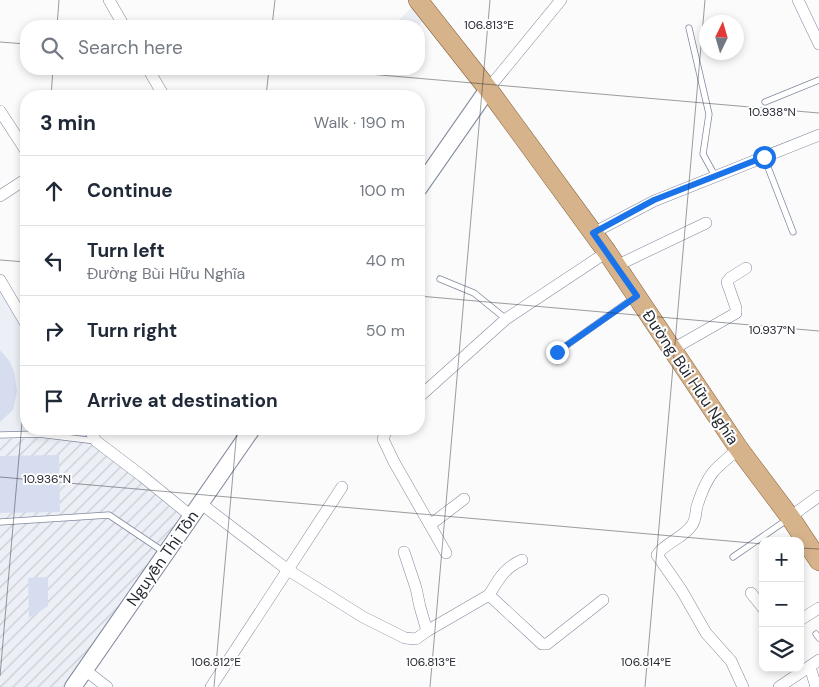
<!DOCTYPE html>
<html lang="en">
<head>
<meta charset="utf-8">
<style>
	body { margin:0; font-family:"DM Sans",sans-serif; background:#f2f2f3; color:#1f2937 }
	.controls { position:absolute; right:15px; bottom:15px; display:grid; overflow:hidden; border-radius:10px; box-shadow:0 2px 8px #0003 }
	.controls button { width:45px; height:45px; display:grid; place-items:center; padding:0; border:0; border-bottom:1px solid #e0e1e3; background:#fff; color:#1f2937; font:25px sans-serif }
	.compass { position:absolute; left:699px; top:15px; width:45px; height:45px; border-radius:50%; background:#fff; box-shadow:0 2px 8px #0003; rotate:5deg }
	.stop { position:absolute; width:15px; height:15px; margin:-11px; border:4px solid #1a73e8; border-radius:50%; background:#fff }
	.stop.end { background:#1a73e8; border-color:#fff; box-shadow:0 1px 5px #0008 }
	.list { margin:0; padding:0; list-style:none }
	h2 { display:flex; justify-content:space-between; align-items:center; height:65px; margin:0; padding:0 20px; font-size:21px }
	h2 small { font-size:16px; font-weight:400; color:#747a83 }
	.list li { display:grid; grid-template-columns:32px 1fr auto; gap:15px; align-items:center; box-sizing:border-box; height:70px; padding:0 20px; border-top:1px solid #e0e1e3 }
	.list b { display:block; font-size:19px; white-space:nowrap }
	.list p { margin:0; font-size:16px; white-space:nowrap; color:#747a83 }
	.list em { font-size:16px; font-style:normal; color:#747a83 }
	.icon { flex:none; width:28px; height:28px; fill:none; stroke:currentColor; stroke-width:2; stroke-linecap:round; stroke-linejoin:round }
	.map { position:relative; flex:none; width:819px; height:687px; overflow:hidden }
	.search { position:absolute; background:#fff; box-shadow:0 2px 8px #0003; left:20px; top:20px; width:405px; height:55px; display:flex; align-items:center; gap:12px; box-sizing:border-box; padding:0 18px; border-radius:20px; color:#747a83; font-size:19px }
	.panel { position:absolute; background:#fff; box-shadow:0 2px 8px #0003; left:20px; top:90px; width:405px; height:345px; border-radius:20px }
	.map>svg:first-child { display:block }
</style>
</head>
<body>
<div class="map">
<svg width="819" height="687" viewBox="0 0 819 687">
	<defs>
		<pattern id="industrial-furrows" width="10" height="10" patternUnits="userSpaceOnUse" patternTransform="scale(1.25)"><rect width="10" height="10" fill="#eceff5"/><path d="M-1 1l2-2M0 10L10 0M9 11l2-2" fill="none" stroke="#cacdd2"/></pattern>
	</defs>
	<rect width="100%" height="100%" fill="#fbfbfb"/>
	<g fill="#eceff5">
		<polygon points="413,6 424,20 418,26 393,26"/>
		<polygon points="0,289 26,333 26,429 83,429 89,438 37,431 0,432"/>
	</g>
	<polygon fill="url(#industrial-furrows)" points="37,438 92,444 183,515 64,687 0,687 0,439"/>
	<g fill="#d6ddef">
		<polygon points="0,350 10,362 14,372 17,391 13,410 0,422"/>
		<polygon points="59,455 60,512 0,513 0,456"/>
		<polygon points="48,577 48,606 29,618 28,578"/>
	</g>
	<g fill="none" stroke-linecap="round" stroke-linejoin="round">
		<defs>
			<g id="lane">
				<polyline points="689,28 709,114 703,154 715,176"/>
				<polyline points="765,102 819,80"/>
				<polyline points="764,157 793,232"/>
				<polyline points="440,279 474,293 506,319"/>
				<polyline points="557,352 635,297"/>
				<polyline points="0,435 38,434 96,441"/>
				<polyline points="0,522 109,515 164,552"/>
				<polyline points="733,557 788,519"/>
				<polyline points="816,634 819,638"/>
			</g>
			<g id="street">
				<polyline points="109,0 124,26"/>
				<polyline points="798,0 819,44"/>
				<polyline points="148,69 164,96"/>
				<polyline points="488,89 561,0"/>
				<polyline points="0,111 26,151"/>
				<polyline points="0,196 26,179"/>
				<polyline points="593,233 654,201 819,135"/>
				<polyline points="616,266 706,223"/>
				<polyline points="0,280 26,324"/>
				<polyline points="673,349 736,313 736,308 727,282 730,278 746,268"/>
				<polyline points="419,397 506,319 607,252"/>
				<polyline points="89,429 96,441 142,476 191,516"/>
				<polyline points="387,429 383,439 394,462 446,553"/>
				<path d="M739,449C715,468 708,473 698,503C695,510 697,518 692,525C684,538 664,543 657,555L682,591L706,633L731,661L743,687"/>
				<polyline points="200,503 288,570 363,617 405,638 416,639 427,631 489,595 542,644 547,644 603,600"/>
				<polyline points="790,517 819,496"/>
				<polyline points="430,525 464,499"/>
				<polyline points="404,552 416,588 420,607 427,631"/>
				<polyline points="751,593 763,608"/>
				<path d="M489,595C499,579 504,568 522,560"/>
				<polyline points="800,620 819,608"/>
				<polyline points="810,667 816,687"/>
				<polyline points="85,670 107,687"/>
				<polyline points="211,687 342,487"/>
				<polyline points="779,687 819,660"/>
			</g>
			<g id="secondary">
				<polyline points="419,188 488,89"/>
				<polyline points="73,687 252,429"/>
			</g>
			<polyline id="primary" points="418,0 488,89 607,252 739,449 790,517 819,561"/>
		</defs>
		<use href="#lane" stroke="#7f899e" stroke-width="7"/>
		<use href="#street" stroke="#7f899e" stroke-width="12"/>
		<use href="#secondary" stroke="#7f899e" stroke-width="18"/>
		<use href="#primary" stroke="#866239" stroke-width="20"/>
		<use href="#lane" stroke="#fff" stroke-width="5.5"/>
		<use href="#street" stroke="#fff" stroke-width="11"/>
		<use href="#secondary" stroke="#fff" stroke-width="16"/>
		<use href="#primary" stroke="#d6b38b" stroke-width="19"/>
	</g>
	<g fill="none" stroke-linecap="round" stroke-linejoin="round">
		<polyline stroke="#1a73e8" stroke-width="6" points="557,352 637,296 593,233 654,200 764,157"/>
	</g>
	<path fill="none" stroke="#252931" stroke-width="1" stroke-opacity="0.45" d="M57,26L59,0M272,26L275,0M0,42L26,44M311,69L819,113M51,96L53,69M266,96L269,69M0,260L26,262M419,296L819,331M0,477L763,544M800,548L819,549M0,676L26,376M214,687L237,429M430,687L490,0M645,687L705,0"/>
	<g text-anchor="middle" stroke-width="4" stroke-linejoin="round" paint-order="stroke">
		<g font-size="16" fill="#252931" stroke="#fff">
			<text transform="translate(691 377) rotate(56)" y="6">Đường Bùi Hữu Nghĩa</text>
			<text transform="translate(162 558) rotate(-55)" y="6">Nguyễn Thị Tồn</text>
		</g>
	</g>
	<g font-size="12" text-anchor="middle" fill="#252931" stroke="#fff" stroke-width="4" stroke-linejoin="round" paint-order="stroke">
		<text x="489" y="29">106.813°E</text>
		<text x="772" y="116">10.938°N</text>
		<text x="772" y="334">10.937°N</text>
		<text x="47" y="483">10.936°N</text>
		<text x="216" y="666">106.812°E</text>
		<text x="431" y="666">106.813°E</text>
		<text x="646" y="666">106.814°E</text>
	</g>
</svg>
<div class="controls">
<button>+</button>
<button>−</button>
<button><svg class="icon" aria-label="layers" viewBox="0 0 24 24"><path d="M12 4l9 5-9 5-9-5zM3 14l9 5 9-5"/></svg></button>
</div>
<svg class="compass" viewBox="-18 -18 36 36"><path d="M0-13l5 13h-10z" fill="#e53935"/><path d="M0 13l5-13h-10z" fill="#747a83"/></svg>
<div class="stop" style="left:764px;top:157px"></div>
<div class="stop end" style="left:557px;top:352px"></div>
<div class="search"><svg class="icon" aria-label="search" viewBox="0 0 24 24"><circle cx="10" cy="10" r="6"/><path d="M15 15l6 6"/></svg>Search here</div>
<section class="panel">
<h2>3 min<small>Walk · 190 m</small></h2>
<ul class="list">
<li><svg class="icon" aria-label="ahead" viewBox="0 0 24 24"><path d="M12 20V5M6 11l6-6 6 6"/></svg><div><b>Continue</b></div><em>100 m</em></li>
<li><svg class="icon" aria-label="left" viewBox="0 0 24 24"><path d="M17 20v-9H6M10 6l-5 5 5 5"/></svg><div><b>Turn left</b><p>Đường Bùi Hữu Nghĩa</p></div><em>40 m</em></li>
<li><svg class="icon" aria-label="right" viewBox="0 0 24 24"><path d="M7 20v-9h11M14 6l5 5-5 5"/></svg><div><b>Turn right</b></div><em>50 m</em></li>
<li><svg class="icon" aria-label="arrive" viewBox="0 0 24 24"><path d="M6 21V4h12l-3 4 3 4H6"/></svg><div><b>Arrive at destination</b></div></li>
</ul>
</section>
</div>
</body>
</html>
